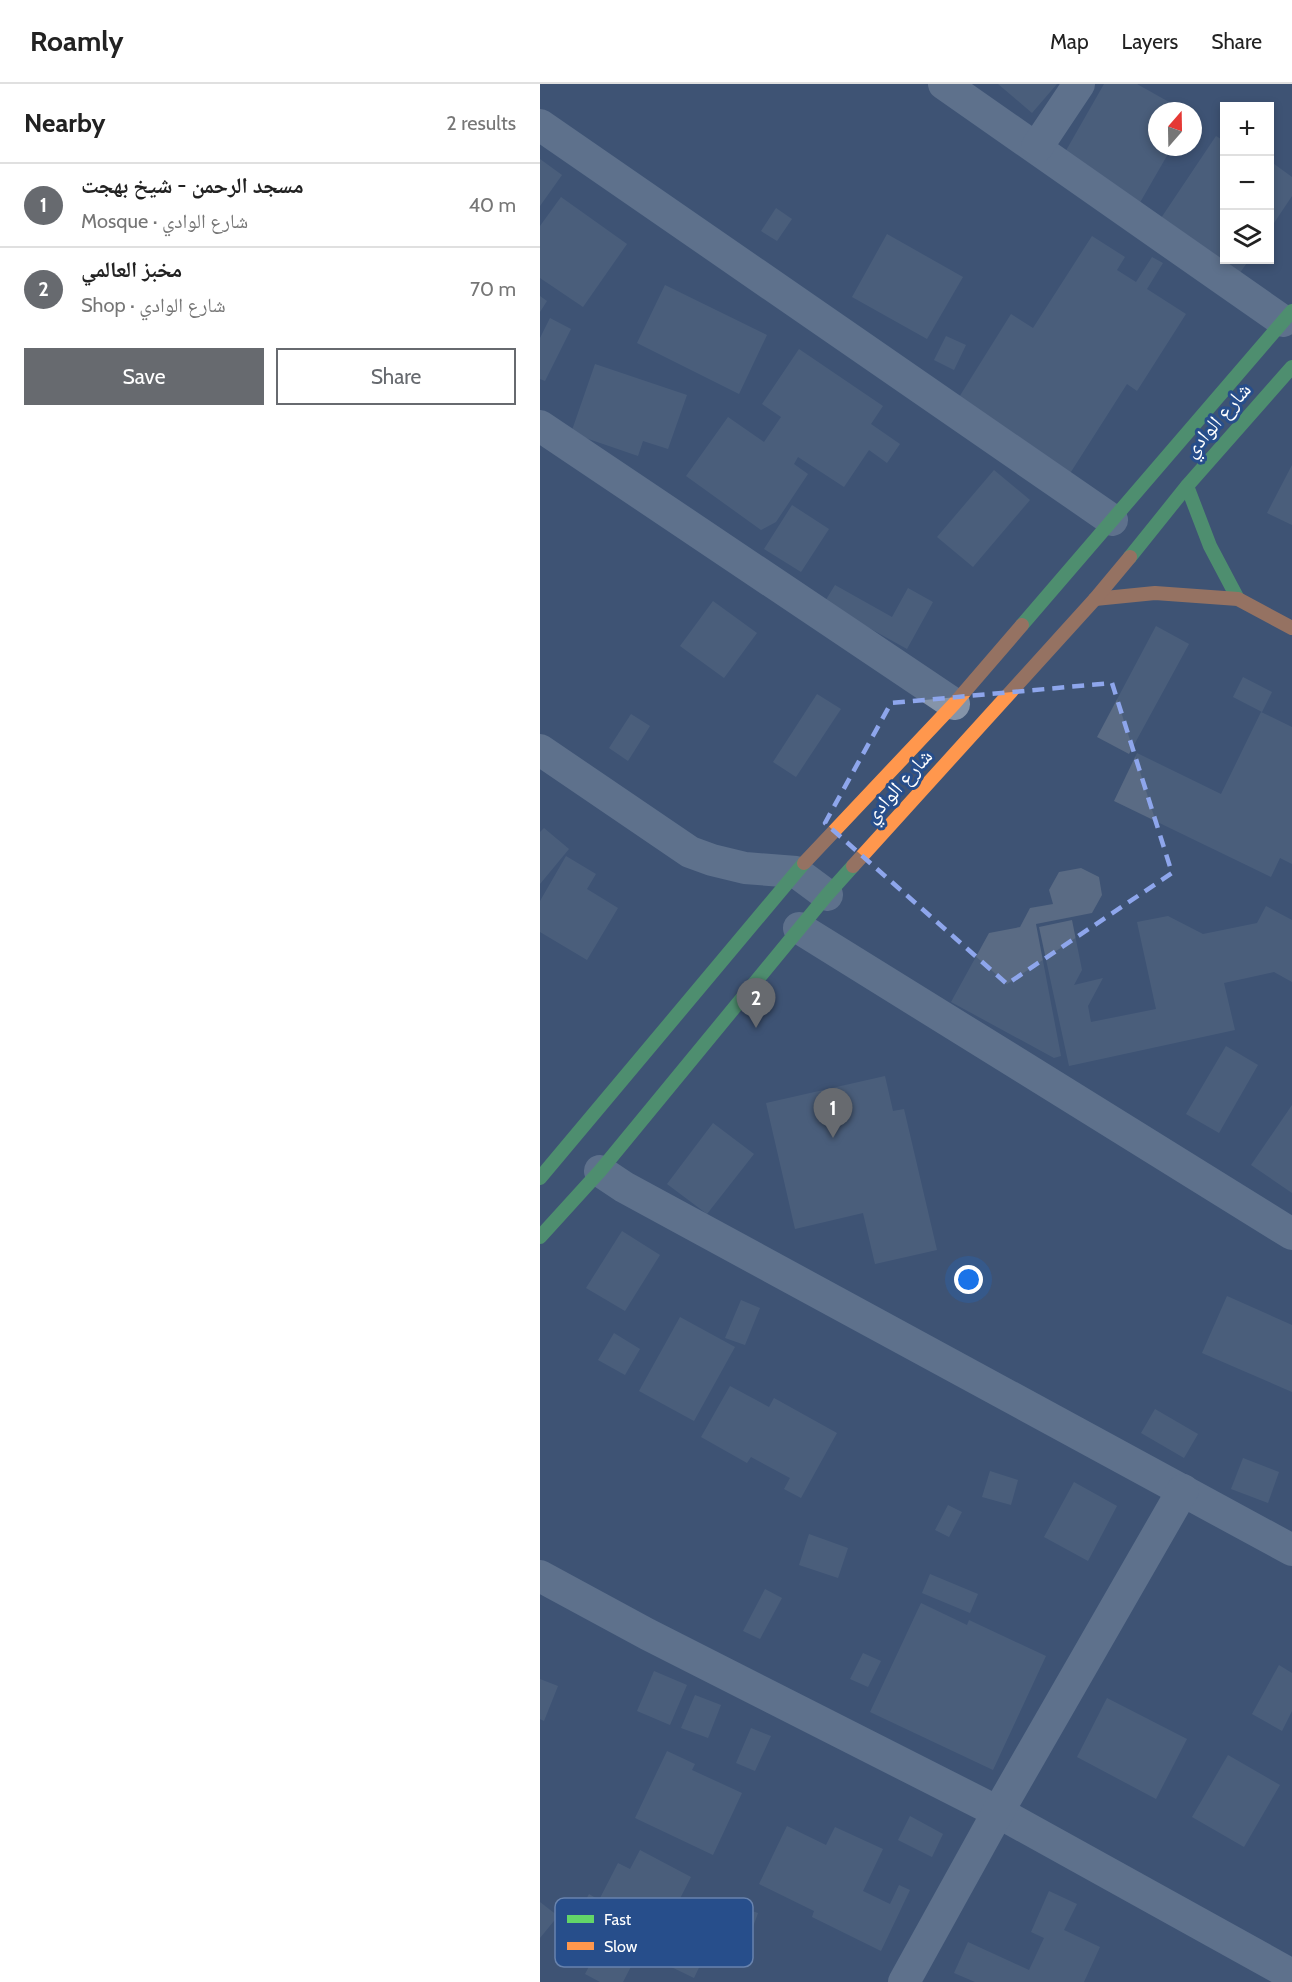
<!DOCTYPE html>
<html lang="en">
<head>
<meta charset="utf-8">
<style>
	body { margin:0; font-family:Cabin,"Noto Naskh Arabic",sans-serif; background:#f6f6f6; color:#222 }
	.controls { position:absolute; right:18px; top:18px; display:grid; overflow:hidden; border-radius:0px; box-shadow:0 3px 9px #0003 }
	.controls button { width:54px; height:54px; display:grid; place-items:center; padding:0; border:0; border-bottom:2px solid #e0e0e0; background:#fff; color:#222; font:30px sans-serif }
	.compass { position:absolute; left:608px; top:18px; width:54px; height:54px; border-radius:50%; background:#fff; box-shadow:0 3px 9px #0003; rotate:20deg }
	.you { position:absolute; left:429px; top:1196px; width:21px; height:21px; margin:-15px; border:4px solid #fff; border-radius:50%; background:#1a73e8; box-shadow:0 0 0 9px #1a73e833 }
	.badge { display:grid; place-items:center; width:39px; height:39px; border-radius:50%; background:#676a6f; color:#fff; font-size:20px; font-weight:700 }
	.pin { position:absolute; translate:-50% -50px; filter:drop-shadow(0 2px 3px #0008) }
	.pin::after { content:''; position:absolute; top:32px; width:21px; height:18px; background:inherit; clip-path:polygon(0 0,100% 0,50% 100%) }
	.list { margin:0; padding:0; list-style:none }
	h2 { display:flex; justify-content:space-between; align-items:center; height:78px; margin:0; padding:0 24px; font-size:26px }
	h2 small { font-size:20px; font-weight:400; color:#767676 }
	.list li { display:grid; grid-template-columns:39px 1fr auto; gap:18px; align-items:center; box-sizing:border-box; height:84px; padding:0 24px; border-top:2px solid #e0e0e0 }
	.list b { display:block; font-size:22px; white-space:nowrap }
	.list p { margin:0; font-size:20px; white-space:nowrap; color:#767676 }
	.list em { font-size:20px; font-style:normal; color:#767676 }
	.actions { display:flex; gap:12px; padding:18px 24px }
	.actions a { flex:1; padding:14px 0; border:2px solid #676a6f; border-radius:0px; text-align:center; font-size:21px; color:#676a6f }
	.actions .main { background:#676a6f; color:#fff }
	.icon { flex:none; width:33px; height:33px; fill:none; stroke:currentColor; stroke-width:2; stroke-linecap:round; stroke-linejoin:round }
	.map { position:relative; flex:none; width:752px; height:1898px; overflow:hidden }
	header { display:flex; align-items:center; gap:36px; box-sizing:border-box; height:84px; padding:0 30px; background:#fff; border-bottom:2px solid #e0e0e0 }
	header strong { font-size:28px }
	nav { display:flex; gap:33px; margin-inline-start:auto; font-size:21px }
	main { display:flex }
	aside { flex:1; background:#fff }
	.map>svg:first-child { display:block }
</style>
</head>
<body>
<header>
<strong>Roamly</strong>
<nav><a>Map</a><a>Layers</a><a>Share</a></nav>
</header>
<main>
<aside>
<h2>Nearby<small>2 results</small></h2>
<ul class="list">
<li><span class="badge">1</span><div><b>مسجد الرحمن - شيخ بهجت</b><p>Mosque · شارع الوادي</p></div><em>40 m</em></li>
<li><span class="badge">2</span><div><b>مخبز العالمي</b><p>Shop · شارع الوادي</p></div><em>70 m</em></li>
</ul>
<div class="actions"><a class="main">Save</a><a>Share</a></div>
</aside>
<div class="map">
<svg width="752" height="1898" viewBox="0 0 752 1898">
	<rect width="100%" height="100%" fill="#3e5374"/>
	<g fill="#5a6b84">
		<polygon points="458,0 517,0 492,29"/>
		<polygon points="564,0 597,0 645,27 617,27 617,63 632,63 598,122 520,77"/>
		<polygon points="676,52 684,57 684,176 709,176 692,200 613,146"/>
		<polygon points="0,75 22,91 0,122"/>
		<polygon points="730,77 752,93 752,112 730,145"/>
		<polygon points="21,113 87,160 43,223 0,194 0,142"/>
		<polygon points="236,124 252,135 237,157 221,147"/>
		<polygon points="347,150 423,193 387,255 312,213"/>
		<polygon points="552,152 585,173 577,186 596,198 612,173 623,179 607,205 646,230 597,307 587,300 529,391 416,318 471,230 493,244"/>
		<polygon points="125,201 227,251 199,310 97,259"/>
		<polygon points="0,212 7,217 0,228"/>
		<polygon points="10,234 31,245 5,297 0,295 0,254"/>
		<polygon points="406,252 426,261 414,286 394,276"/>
		<polygon points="259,265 343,322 331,340 360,360 347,379 329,366 304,403 258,373 254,380 268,390 236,438 221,446 146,392 188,333 224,358 241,333 222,320"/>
		<polygon points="55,280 147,311 128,365 103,357 98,372 31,349"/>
		<polygon points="752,381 752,441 727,429"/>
		<polygon points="454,386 490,416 433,483 397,453"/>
		<polygon points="252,421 289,445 261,488 224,465"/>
		<polygon points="295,501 352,533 368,504 393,518 367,565 284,519"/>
		<polygon points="173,517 217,549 184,594 140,562"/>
		<polygon points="616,542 649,560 589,670 557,653"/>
		<polygon points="703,593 732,608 722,628 693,613"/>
		<polygon points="277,610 301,625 256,693 233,678"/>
		<polygon points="721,628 752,643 752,780 740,774 731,793 574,717 597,669 681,710"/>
		<polygon points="91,630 110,642 88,677 69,664"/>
		<polygon points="4,744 29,765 0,800 0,748"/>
		<polygon points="26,772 56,790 47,805 78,824 47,876 0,848 0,817"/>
		<polygon points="541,784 559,793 562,811 552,829 496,840 521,972 514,974 411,918 449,849 480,843 490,824 513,820 509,806 519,788"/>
		<polygon points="726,822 752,836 752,898 734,888 684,899 695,946 529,982 499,843 532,836 542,886 534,901 563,894 548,922 551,938 616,925 597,838 628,832 663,850 717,839"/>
		<polygon points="686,962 718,981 679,1049 646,1030"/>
		<polygon points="345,992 353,1027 364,1025 397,1166 335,1180 323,1129 255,1145 226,1019"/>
		<polygon points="752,1021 752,1109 711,1081"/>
		<polygon points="173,1039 214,1070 167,1130 127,1100"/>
		<polygon points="82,1147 120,1171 85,1227 46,1204"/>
		<polygon points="687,1212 752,1241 752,1308 662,1269"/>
		<polygon points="201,1216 220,1224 205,1261 185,1254"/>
		<polygon points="140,1233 195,1263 154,1337 99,1307"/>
		<polygon points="74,1249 100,1265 85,1291 58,1276"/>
		<polygon points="190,1302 229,1323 234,1314 297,1349 261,1414 244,1405 250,1394 211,1373 207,1379 161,1353"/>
		<polygon points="615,1325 658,1350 644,1374 601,1349"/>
		<polygon points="703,1374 739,1388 728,1419 691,1405"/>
		<polygon points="450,1387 478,1396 471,1421 442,1413"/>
		<polygon points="534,1398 577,1422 548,1477 504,1453"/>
		<polygon points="408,1421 422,1428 409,1453 395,1446"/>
		<polygon points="269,1450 308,1464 298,1494 259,1481"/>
		<polygon points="390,1490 438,1510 430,1529 382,1509"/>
		<polygon points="225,1505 242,1514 220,1555 203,1547"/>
		<polygon points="381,1519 427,1541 429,1536 506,1572 453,1686 330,1628"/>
		<polygon points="323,1569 341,1577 328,1603 310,1595"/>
		<polygon points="739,1581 752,1589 752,1627 742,1647 712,1630"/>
		<polygon points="114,1587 147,1601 130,1641 97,1627"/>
		<polygon points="0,1595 18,1602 4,1637 0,1635"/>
		<polygon points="155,1611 181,1621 168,1654 141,1644"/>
		<polygon points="567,1614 647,1655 616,1715 537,1673"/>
		<polygon points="211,1644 231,1652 215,1687 196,1679"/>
		<polygon points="127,1667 155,1680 152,1686 202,1709 173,1771 95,1734"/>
		<polygon points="688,1671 740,1701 704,1763 652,1733"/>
		<polygon points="370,1732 403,1750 392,1773 358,1756"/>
		<polygon points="247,1742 286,1761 295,1743 343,1765 323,1807 350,1820 359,1801 370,1806 341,1867 272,1833 274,1827 219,1800"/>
		<polygon points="100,1766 151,1793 128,1838 117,1832 83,1898 60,1898 45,1890 63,1856 33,1840 49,1810 59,1816 78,1779 90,1785"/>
		<polygon points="509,1807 537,1820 524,1846 560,1863 544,1898 435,1898 414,1889 428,1858 489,1886 504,1854 491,1848"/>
		<polygon points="0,1818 18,1832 0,1854"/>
		<polygon points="196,1822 218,1829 210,1851 189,1843"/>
		<polygon points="133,1853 166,1869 154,1894 121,1878"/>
	</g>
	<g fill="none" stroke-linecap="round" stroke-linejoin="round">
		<g stroke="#8594a9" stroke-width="32">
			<polyline points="404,0 743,237"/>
			<polyline points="0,41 572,436"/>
			<polyline points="497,63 539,0"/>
			<polyline points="0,342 414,620"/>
			<polyline points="0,666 150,768 172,776 205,784 256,788 287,811"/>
			<polyline points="259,844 752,1150"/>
			<polyline points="60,1087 84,1103 752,1466"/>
			<polyline points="0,1492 107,1550 458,1728 752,1891"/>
			<polyline points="364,1898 458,1728 643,1406"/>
		</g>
		<g stroke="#63d668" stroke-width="14">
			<polyline points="647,402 670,462 698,515"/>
			<polyline points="590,473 647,402 752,283"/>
			<polyline points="482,541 752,227"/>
			<polyline points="0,1094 264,779"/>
			<polyline points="0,1153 60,1087 287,811 313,782"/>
		</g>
		<g stroke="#ff974d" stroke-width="14">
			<polyline points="555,515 615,509 698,515 752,544"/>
			<polyline points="264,779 414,620 482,541"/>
			<polyline points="313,782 555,515 590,473"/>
		</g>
	</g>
	<path d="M0 0H752V1898H0ZM572,599L632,789L467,900L285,739L351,619Z" fill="#3e5374" fill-opacity=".55" fill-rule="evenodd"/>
	<path fill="none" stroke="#8ea6ec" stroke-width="4.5" stroke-dasharray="12 8" stroke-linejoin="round" d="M572,599L632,789L467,900L285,739L351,619Z"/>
	<g text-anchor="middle" stroke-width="6" stroke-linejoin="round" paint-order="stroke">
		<g font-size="21" fill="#fff" stroke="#274e8b">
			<text transform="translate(677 336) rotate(-49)" y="7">شارع الوادي</text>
			<text transform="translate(358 702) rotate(-48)" y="7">شارع الوادي</text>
		</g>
	</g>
	<rect x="15" y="1814" width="198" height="69" rx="9" fill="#274e8b" stroke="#6883ae" stroke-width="1.5"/>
	<rect x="27" y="1831" width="27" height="8" fill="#63d668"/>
	<rect x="27" y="1858" width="27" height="8" fill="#ff974d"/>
	<g font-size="16" fill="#fff">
		<text x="64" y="1841">Fast</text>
		<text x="64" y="1868">Slow</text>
	</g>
</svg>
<div class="controls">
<button>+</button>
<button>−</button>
<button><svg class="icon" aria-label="layers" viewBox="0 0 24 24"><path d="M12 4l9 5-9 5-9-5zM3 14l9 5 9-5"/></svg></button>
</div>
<svg class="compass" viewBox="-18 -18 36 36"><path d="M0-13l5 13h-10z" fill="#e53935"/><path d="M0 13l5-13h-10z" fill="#767676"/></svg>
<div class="you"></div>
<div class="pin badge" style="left:293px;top:1054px">1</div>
<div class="pin badge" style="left:216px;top:944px">2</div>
</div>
</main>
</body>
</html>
